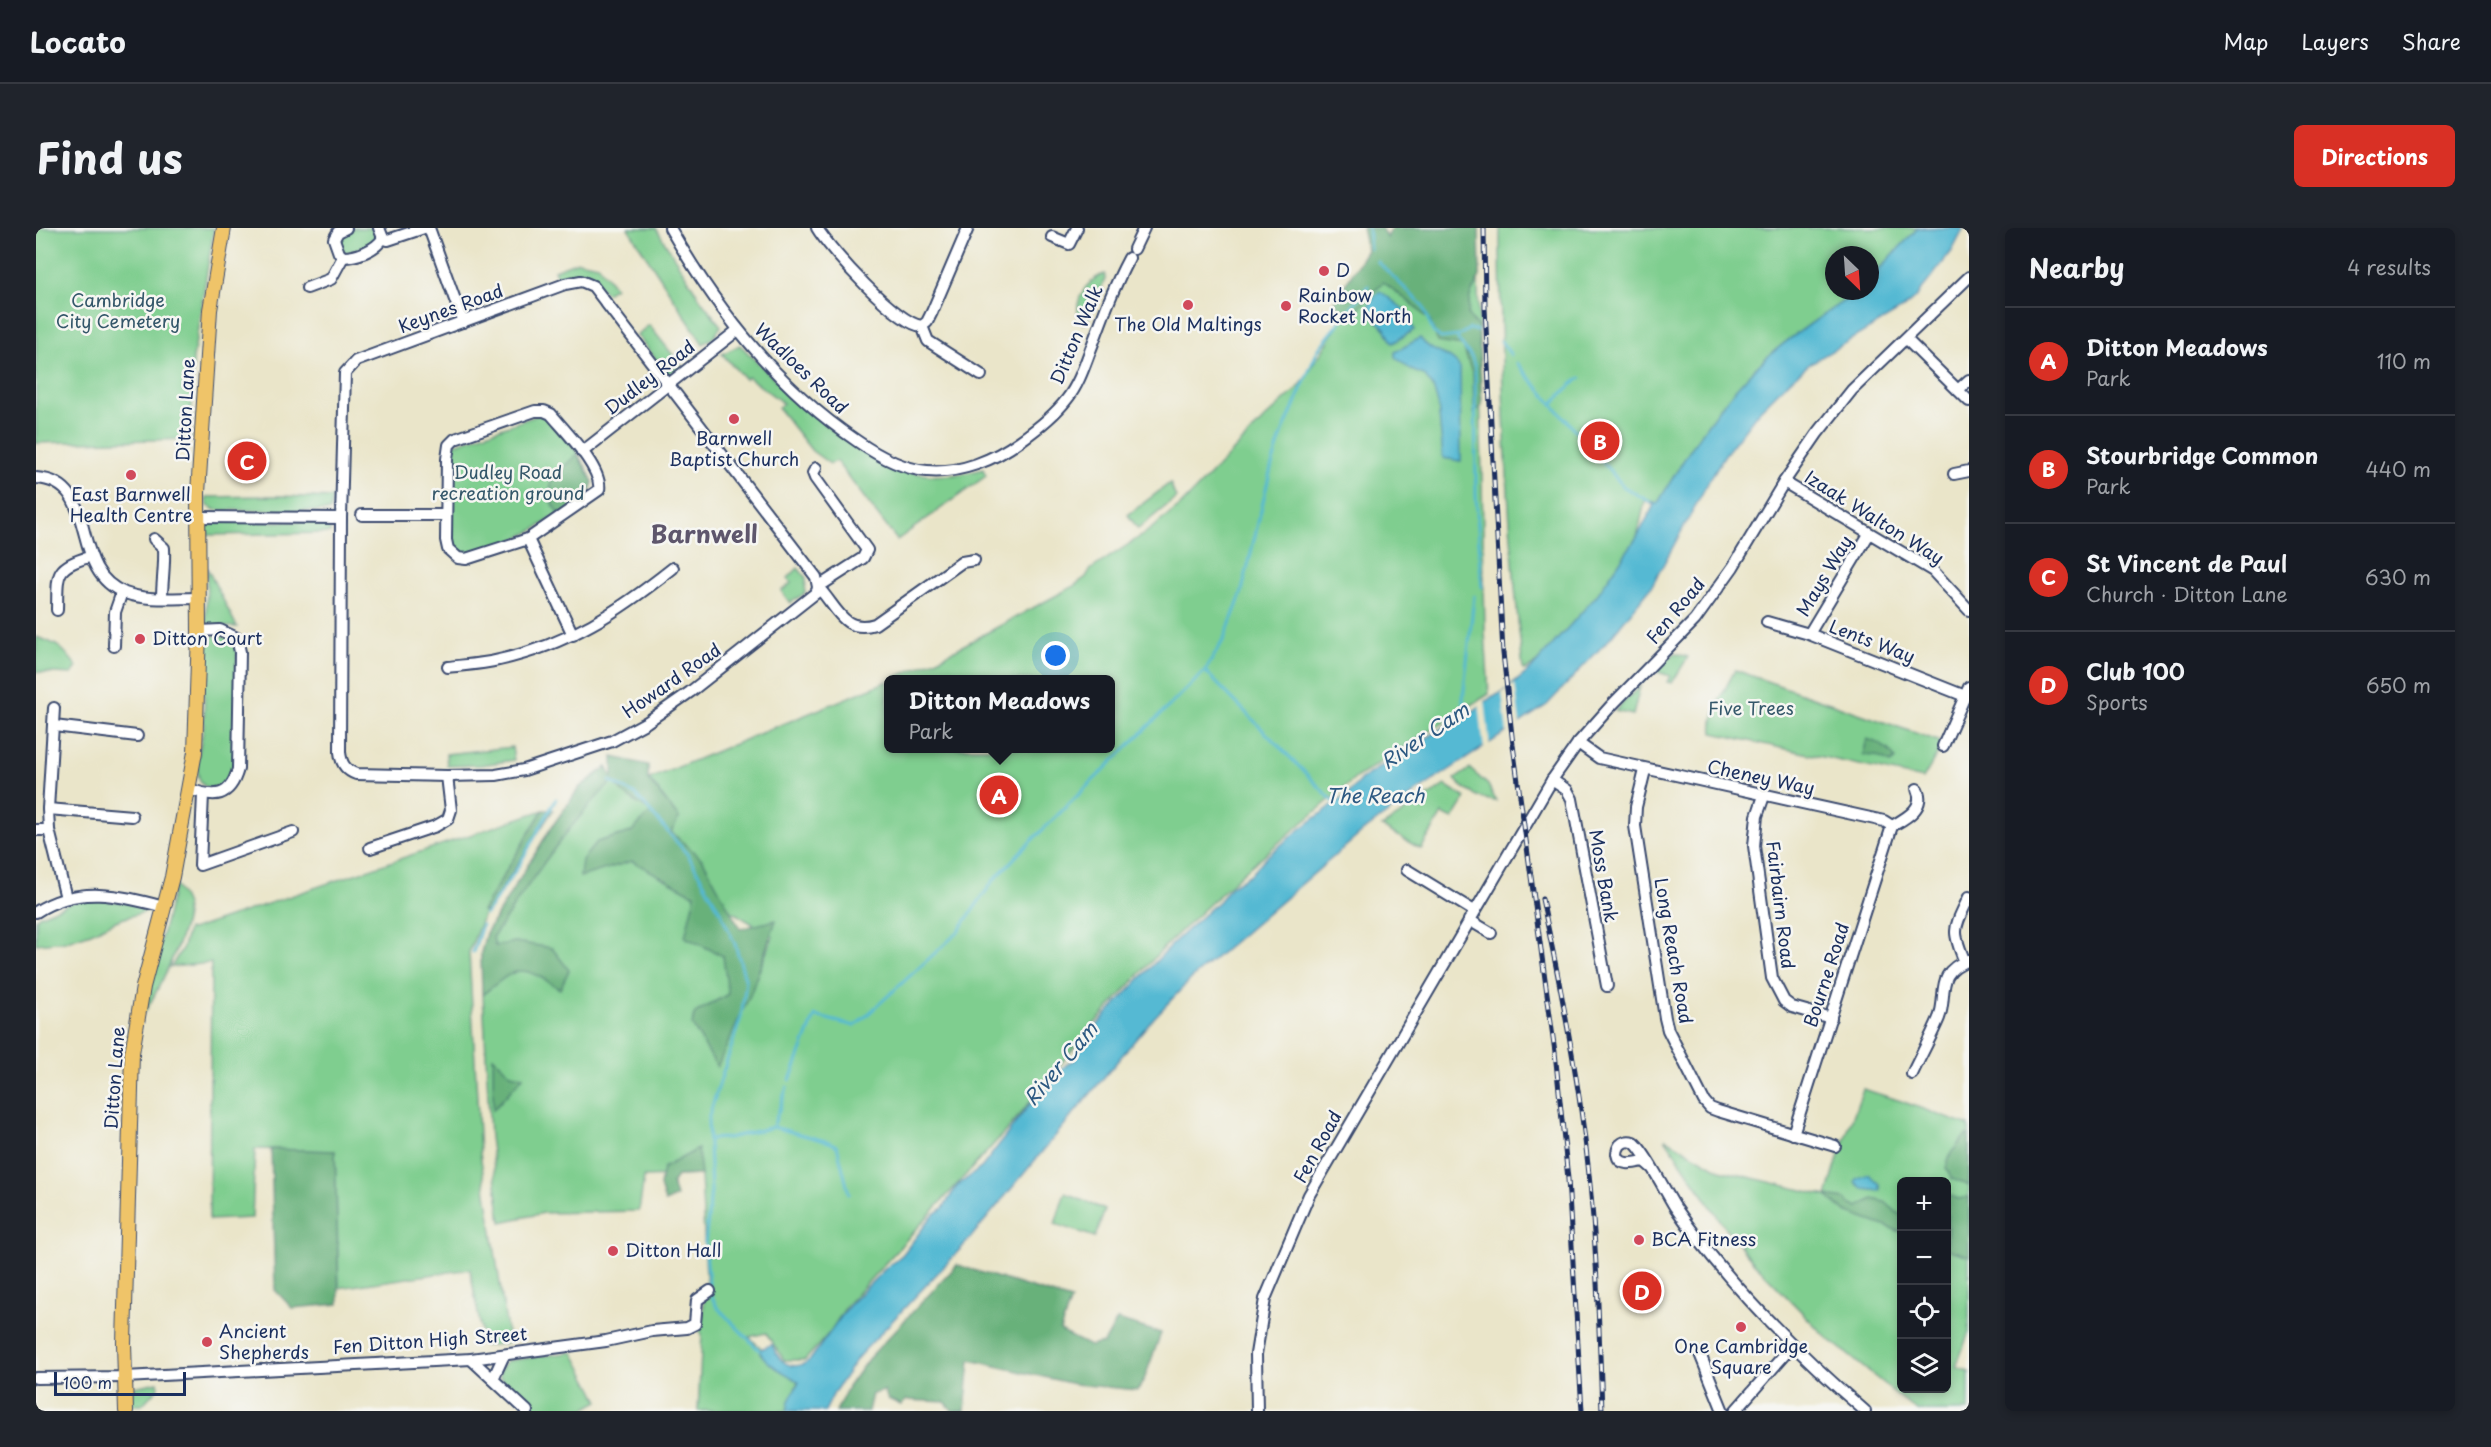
<!DOCTYPE html>
<html lang="en">
<head>
<meta charset="utf-8">
<style>
	body { margin:0; font-family:"Playpen Sans",sans-serif; background:#20242c; color:#f1f3f6 }
	.controls { position:absolute; right:18px; bottom:18px; display:grid; overflow:hidden; border-radius:9px; box-shadow:0 3px 9px #0003 }
	.controls button { width:54px; height:54px; display:grid; place-items:center; padding:0; border:0; border-bottom:2px solid #363941; background:#171b24; color:#f1f3f6; font:30px sans-serif }
	.compass { position:absolute; left:1789px; top:18px; width:54px; height:54px; border-radius:50%; background:#171b24; box-shadow:0 3px 9px #0003; rotate:155deg }
	.scale { position:absolute; left:18px; bottom:15px; width:132px; box-sizing:border-box; padding-left:6px; border:3px solid #1b2f5e; border-top:0; font-size:16px; line-height:21px; white-space:nowrap; color:#1b2f5e; -webkit-text-stroke:4px #f6f6f2; paint-order:stroke }
	.you { position:absolute; left:1020px; top:428px; width:21px; height:21px; margin:-15px; border:4px solid #fff; border-radius:50%; background:#1a73e8; box-shadow:0 0 0 9px #1a73e833 }
	.badge { display:grid; place-items:center; width:39px; height:39px; border-radius:50%; background:#d93025; color:#fff; font-size:20px; font-weight:700 }
	.pin { position:absolute; translate:-50% -50%; border:3px solid #fff; box-shadow:0 2px 6px #0006 }
	.popup { position:absolute; left:848px; top:447px; width:231px; height:78px; box-sizing:border-box; display:grid; place-content:center; border-radius:9px; background:#171b24; filter:drop-shadow(0 2px 4px #0005); font-size:20px; white-space:nowrap; color:#9ea1a6 }
	.popup b { font-size:22px; color:#f1f3f6 }
	.popup::after { content:''; position:absolute; left:50%; top:100%; margin-left:-12px; border:12px solid transparent; border-top-color:#171b24 }
	.list { margin:0; padding:0; list-style:none }
	h2 { display:flex; justify-content:space-between; align-items:center; height:78px; margin:0; padding:0 24px; font-size:26px }
	h2 small { font-size:20px; font-weight:400; color:#9ea1a6 }
	.list li { display:grid; grid-template-columns:39px 1fr auto; gap:18px; align-items:center; box-sizing:border-box; height:108px; padding:0 24px; border-top:2px solid #363941 }
	.list b { display:block; font-size:22px; white-space:nowrap }
	.list p { margin:0; font-size:20px; white-space:nowrap; color:#9ea1a6 }
	.list em { font-size:20px; font-style:normal; color:#9ea1a6 }
	.icon { flex:none; width:33px; height:33px; fill:none; stroke:currentColor; stroke-width:2; stroke-linecap:round; stroke-linejoin:round }
	.map { position:relative; flex:none; width:1933px; height:1183px; overflow:hidden; border-radius:9px }
	header { display:flex; align-items:center; gap:36px; box-sizing:border-box; height:84px; padding:0 30px; background:#171b24; border-bottom:2px solid #363941 }
	header strong { font-size:28px }
	nav { display:flex; gap:33px; margin-inline-start:auto; font-size:21px }
	.intro { display:flex; align-items:center; justify-content:space-between; box-sizing:border-box; height:144px; padding:0 36px }
	h1 { margin:0; font-size:42px }
	.button { padding:15px 27px; border-radius:9px; background:#d93025; color:#fff; font-size:21px; font-weight:700 }
	main { display:flex; gap:36px; padding:0 36px }
	aside { flex:1; background:#171b24; border-radius:9px; box-shadow:0 3px 9px #0003 }
	.map>svg:first-child { display:block }
</style>
</head>
<body>
<header>
<strong>Locato</strong>
<nav><a>Map</a><a>Layers</a><a>Share</a></nav>
</header>
<div class="intro"><h1>Find us</h1><a class="button">Directions</a></div>
<main>
<div class="map">
<svg width="1933" height="1183" viewBox="0 0 1933 1183">
	<rect width="100%" height="100%" fill="#f6f6f2"/>
	<filter id="ink" filterUnits="userSpaceOnUse"><feTurbulence type="fractalNoise" baseFrequency=".0167" numOctaves="2"/><feDisplacementMap in="SourceGraphic" scale="12" xChannelSelector="R" yChannelSelector="G"/><feConvolveMatrix kernelMatrix="1 2 1 2 8 2 1 2 1" color-interpolation-filters="sRGB"/></filter>
	<filter id="wash" filterUnits="userSpaceOnUse"><feTurbulence type="fractalNoise" baseFrequency=".008" numOctaves="4" result="noise"/><feDisplacementMap in="SourceGraphic" scale="24" xChannelSelector="R" yChannelSelector="G"/><feGaussianBlur stdDeviation="1.35" result="paint"/><feColorMatrix in="noise" values="0 0 0 0 0 0 0 0 0 0 0 0 0 0 0 0 0 1.4 0 .05"/><feComposite in="paint" operator="in"/></filter>
	<g filter="url(#wash)">
		<rect width="100%" height="100%" fill="#eae5c9"/>
		<g fill="#7fce8f" stroke="#4d7e76" stroke-width="1.5" fill-rule="evenodd">
			<polygon points="0,0 178,0 157,131 155,211 0,215"/>
			<polygon points="318,0 337,0 341,11 339,14 311,25 305,22 302,7"/>
			<polygon points="592,0 620,0 665,72 685,98 678,109 667,116"/>
			<path d="M1441,0L1449,404L1453,466L1321,549L1210,642L1131,716L1050,805L977,895L811,1077L794,1104L769,1132H748L730,1105L713,1109L762,1153L751,1183H662L666,1106L659,1096L667,1088L669,1065L671,1067L665,947L608,949L603,983L508,985L465,994L454,909L445,725L450,705L515,600L544,559L571,539C585,573 610,582 643,590L613,551L852,453V520H1074V452L855,451L902,431L1036,359L1050,349L1054,342L1108,306L1144,278L1229,190L1264,158L1330,54ZM690,680L737,708L715,763Z"/>
			<path d="M1464,0H1882L1834,51V27H1798V63H1822C1791,85 1757,106 1729,131C1684,172 1652,223 1622,275L1609,273L1601,309L1586,332L1561,368L1501,434L1490,442H1487C1471,295 1464,148 1464,0Z"/>
			<polygon points="542,33 562,37 579,59 570,65 550,47 535,47 522,52 518,42"/>
			<path d="M1069,46V51L1051,93L1047,96C1033,79 1049,51 1069,46Z"/>
			<polygon points="613,97 645,137 632,147 601,107"/>
			<path d="M704,117C749,161 827,243 893,247C912,249 929,246 947,241L950,248L861,312L800,233L794,236L776,223L742,180L747,175L712,149L709,151L686,126Z"/>
			<path d="M505,186C528,200 546,230 557,254L553,266C514,292 472,324 423,327L417,321L415,310V226L419,216Z"/>
			<polygon points="1134,255 1140,270 1102,301 1092,287"/>
			<polygon points="244,268 296,270 294,283 179,282 171,277 170,269"/>
			<polygon points="175,293 294,294 294,305 171,307 170,296"/>
			<polygon points="171,340 201,399 177,398 170,394"/>
			<polygon points="762,340 770,350 769,365 754,375 745,363 755,355 752,350"/>
			<path d="M184,407L196,412L201,419L200,545C193,555 170,570 163,550C158,534 167,511 168,495C169,469 168,442 167,416L174,409Z"/>
			<path d="M0,409C23,416 27,420 41,439L36,446L0,444Z"/>
			<polygon points="1639,425 1652,429 1636,455 1631,454 1634,448 1619,443"/>
			<path d="M1699,442L1908,515L1887,551L1677,505C1674,484 1690,460 1699,442Z"/>
			<polygon points="1604,458 1597,487 1579,483"/>
			<polygon points="476,519 478,532 445,537 411,538 410,526"/>
			<path d="M1434,541L1452,557L1460,573C1446,572 1428,563 1419,551Z"/>
			<polygon points="1409,557 1430,570 1417,591 1406,586 1385,621 1346,599"/>
			<polygon points="507,582 447,682 449,683 433,724 444,925 473,1115 448,1118 434,1041 303,1060 299,923 219,921 216,990 173,992 175,735 135,739 147,719 152,701 155,702"/>
			<path d="M139,656C142,663 149,671 150,678C153,703 122,762 109,784L107,782Z"/>
			<polygon points="57,671 93,675 112,683 82,692 55,705 31,713 0,716 0,691 3,688 36,674"/>
			<path d="M1827,861L1865,873L1933,898V1104L1920,1139L1933,1144V1183H1881L1789,1108L1720,1037L1688,998L1629,910L1684,942L1791,968L1803,927ZM1866,954H1910V1160H1866Z"/>
			<polygon points="1029,965 1069,982 1059,1009 1019,996"/>
			<polygon points="537,1124 563,1173 545,1183 496,1183 464,1149 464,1143 470,1133"/>
			<polygon points="122,1154 123,1159 106,1177 96,1177 95,1166 98,1159"/>
		</g>
		<g fill="#67b17a" stroke="#41706c" stroke-width="1.5">
			<polygon points="1326,0 1345,0 1351,10 1356,0 1443,0 1444,48 1434,68 1432,88 1442,99 1446,177 1438,185 1437,148 1427,118 1402,114 1394,93 1376,76 1347,54 1314,90 1298,74 1331,22"/>
			<polygon points="541,226 557,254 553,266 525,288 514,272 515,251"/>
			<path d="M1831,511C1841,514 1855,521 1859,531L1855,535L1840,528L1827,527Z"/>
			<path d="M577,529L612,537V551L643,590L635,604L667,632L704,701L740,692L715,765L681,839L656,797L659,785L692,766L687,728L649,709L659,667L596,633L544,649L546,632L561,614L595,604L615,584L587,565L577,553C530,598 493,656 457,709L459,718L479,714L516,720L533,742L524,761C482,735 484,737 446,767L445,725L450,705L515,600L544,559L571,539L577,551Z"/>
			<polygon points="507,582 517,582 451,683 446,683"/>
			<polygon points="457,829 475,846 487,849 457,882"/>
			<polygon points="1930,907 1933,907 1933,958 1916,951 1910,940 1915,925"/>
			<polygon points="235,921 299,923 303,1076 256,1080 239,1062"/>
			<polygon points="662,921 665,947 641,948 636,955 640,969 629,974 624,958 627,940"/>
			<polygon points="1911,967 1923,971 1933,969 1933,1028 1911,1021"/>
			<polygon points="1791,968 1809,971 1815,977 1822,979 1837,971 1849,974 1865,988 1865,1004 1810,984"/>
			<polygon points="921,1037 1035,1072 1024,1103 1054,1118 1068,1115 1081,1092 1125,1105 1108,1152 1102,1162 1038,1156 934,1132 929,1183 917,1183 909,1174 871,1172 865,1177 852,1171 848,1163 836,1166 832,1183 800,1183 812,1159 832,1131"/>
		</g>
		<g fill="#55b9d3" stroke="#387498" stroke-width="1.5">
			<path d="M1882,0H1928L1916,23L1880,69L1865,82L1775,135L1755,151L1722,184L1688,228L1674,251L1615,359L1574,410L1511,477L1380,564L1330,601L1156,750L1114,794L931,1014L822,1129L799,1163L789,1183H751L753,1173L763,1154C751,1145 729,1137 723,1122L736,1116C742,1134 756,1145 774,1132L815,1075L848,1042L867,1026L896,988L907,980L921,958L946,939L993,877C1005,870 1021,845 1033,834L1039,832L1041,824L1067,790L1139,713L1187,669L1194,659L1215,646L1229,630L1263,602L1313,565L1325,551L1416,494L1421,493L1423,484H1436L1457,468L1466,465L1495,441L1561,367L1601,309L1618,277L1613,275L1615,273L1622,275C1652,223 1684,172 1729,131C1757,106 1791,85 1822,63H1834V51Z"/>
			<path d="M1344,63L1370,83L1378,102L1357,115C1354,111 1352,106 1350,102C1339,87 1320,85 1344,63Z"/>
			<path d="M1384,110C1395,126 1416,125 1424,140L1425,233L1407,230L1402,176L1397,159L1388,147L1375,142L1359,129V124Z"/>
			<polygon points="1833,946 1844,956 1844,963 1827,961 1819,954 1820,951"/>
		</g>
		<g fill="#eae5c9">
			<polygon points="1479,456 1484,496 1471,505 1466,465"/>
			<polygon points="1449,471 1454,520 1448,523 1443,474"/>
		</g>
		<g fill="none" stroke-linecap="round" stroke-linejoin="round">
			<g stroke="#55b9d3" stroke-width="3">
				<polyline points="1332,0 1334,21"/>
				<polyline points="1341,33 1387,78 1397,104 1405,110 1422,108 1433,101 1441,103"/>
				<polyline points="1422,108 1422,112 1436,130 1439,140 1440,267 1446,359"/>
				<polyline points="1465,113 1475,127"/>
				<polyline points="1481,135 1588,259 1614,274"/>
				<polyline points="1516,176 1535,157 1545,150"/>
				<polyline points="1169,443 1297,573"/>
				<polyline points="1427,486 1427,471 1438,368"/>
				<polyline points="574,553 600,567 652,627 684,683 699,716 710,754 705,789 672,891 675,963 669,1015 673,1057"/>
				<polyline points="450,686 482,639 520,571"/>
				<polyline points="437,724 446,697"/>
				<polyline points="754,852 779,788 819,798 921,705 957,653 987,621 1169,443 1188,411 1205,367 1235,240 1246,206 1282,122 1332,58"/>
				<polyline points="737,899 793,914 801,918 813,966"/>
				<polyline points="672,911 692,910 737,899 751,859"/>
				<polyline points="675,1067 681,1079 723,1122"/>
			</g>
		</g>
	</g>
	<g filter="url(#ink)">
		<g fill="none" stroke-linecap="round" stroke-linejoin="round">
			<defs>
				<g id="minor">
					<path d="M310,0L302,4L298,11L303,25L307,29C320,29 340,22 347,10"/>
					<polyline points="343,0 347,10 352,12 388,0"/>
					<polyline points="393,0 427,94"/>
					<path d="M634,0C681,82 742,160 821,213C841,227 865,241 891,243C924,246 958,232 984,213C1001,201 1018,188 1031,171C1043,156 1049,136 1056,118C1067,88 1078,58 1093,30"/>
					<path d="M781,0C794,22 862,97 886,98L891,94L896,84L932,0"/>
					<polyline points="1016,9 1033,16 1041,0"/>
					<polyline points="1098,21 1108,0"/>
					<path d="M545,53L557,58L780,349L782,359L781,364L654,464L611,494L576,513L488,542L460,547L411,548L320,546C309,542 305,535 304,524L305,290L309,145L320,133L529,56Z"/>
					<polyline points="271,60 295,51 307,29"/>
					<polyline points="886,98 892,113 945,147"/>
					<polyline points="1870,111 1933,173"/>
					<polyline points="1922,162 1933,152"/>
					<path d="M499,183H508L515,186C529,203 567,241 563,262L492,311L430,331L422,330L412,321L410,312L411,231L413,217L419,211Z"/>
					<polyline points="546,224 702,102"/>
					<path d="M780,240L777,245L779,250L831,322L827,330L782,359C801,379 807,406 839,396L926,334L938,332"/>
					<polyline points="1918,246 1933,243"/>
					<path d="M0,250C66,254 30,342 89,365C111,373 138,370 162,370"/>
					<polyline points="1748,254 1897,343 1933,382"/>
					<polyline points="326,287 410,287"/>
					<polyline points="162,289 305,290"/>
					<path d="M118,311L128,320C129,337 126,353 126,370"/>
					<polyline points="492,311 537,407"/>
					<path d="M21,382C22,348 17,339 53,329"/>
					<polyline points="1731,394 1773,406 1929,468"/>
					<polyline points="1773,406 1833,306"/>
					<polyline points="78,418 79,384 86,364"/>
					<path d="M412,439C429,437 447,436 463,432C532,417 583,383 637,340"/>
					<polyline points="18,480 12,581 13,602 30,670"/>
					<polyline points="18,498 101,508"/>
					<polyline points="1542,515 1563,530 1848,593 1856,598"/>
					<polyline points="1907,518 1933,459"/>
					<polyline points="1609,542 1600,579 1599,598 1629,790 1632,802 1668,873 1674,880 1682,883 1799,918"/>
					<polyline points="1516,552 1531,562 1536,571 1571,758"/>
					<path d="M153,561C179,570 194,570 202,541L204,424L201,410L184,402L163,403"/>
					<polyline points="167,566 164,637 257,604"/>
					<polyline points="1728,568 1721,588 1718,618 1736,750 1748,773 1756,779 1795,790"/>
					<polyline points="12,581 96,588"/>
					<path d="M1856,598C1870,590 1890,580 1881,561"/>
					<polyline points="0,602 13,602"/>
					<polyline points="334,620 400,598 412,591 415,582 411,548"/>
					<polyline points="1371,642 1438,683"/>
					<path d="M0,684C42,657 83,667 128,679"/>
					<polyline points="1433,692 1455,705"/>
					<path d="M1929,734C1915,701 1918,701 1933,669"/>
					<path d="M1876,846C1885,827 1895,809 1903,790C1912,767 1898,744 1933,732"/>
					<polyline points="1757,906 1856,598"/>
					<path d="M1616,940L1608,933C1598,935 1583,939 1581,926C1581,922 1582,920 1584,917C1587,914 1592,912 1597,914C1606,918 1632,968 1639,979C1691,1055 1759,1123 1829,1183"/>
					<polyline points="1664,1126 1687,1183"/>
					<polyline points="435,1131 491,1183"/>
					<polyline points="0,1150 89,1149 435,1131 570,1113 616,1103 651,1100 659,1096 661,1072 674,1063"/>
					<polyline points="457,1151 468,1127"/>
					<polyline points="1221,1183 1220,1126 1229,1071 1273,967 1516,552 1542,515 1574,479 1659,392 1697,339 1748,254 1781,206 1816,162 1933,49"/>
					<polyline points="1699,1183 1757,1117"/>
				</g>
				<polyline id="major" points="90,1183 88,1115 96,825 107,759 136,649 159,524 163,403 162,265 174,82 188,0"/>
			</defs>
			<use href="#minor" stroke="#3a4a6e" stroke-width="14"/>
			<use href="#major" stroke="#3a4a6e" stroke-width="16"/>
			<use href="#minor" stroke="#fff" stroke-width="10"/>
			<use href="#major" stroke="#efc469" stroke-width="14"/>
			<defs>
				<g id="rail">
					<polyline points="1448,0 1449,80 1467,425 1477,517 1519,824 1532,951 1546,1183"/>
					<path d="M1506,671C1525,759 1542,847 1552,937C1561,1018 1563,1101 1566,1183"/>
				</g>
			</defs>
			<use href="#rail" stroke="#1b2f5e" stroke-width="5"/>
			<use href="#rail" stroke="#f6f6f2" stroke-width="3" stroke-dasharray="9" stroke-linecap="butt"/>
		</g>
	</g>
	<g fill="#d1495b" stroke="#f6f6f2" stroke-width="2">
		<circle cx="1288" cy="43" r="6"/>
		<circle cx="1152" cy="77" r="6"/>
		<circle cx="1250" cy="78" r="6"/>
		<circle cx="698" cy="191" r="6"/>
		<circle cx="95" cy="247" r="6"/>
		<circle cx="104" cy="411" r="6"/>
		<circle cx="1603" cy="1012" r="6"/>
		<circle cx="577" cy="1023" r="6"/>
		<circle cx="1705" cy="1099" r="6"/>
		<circle cx="171" cy="1114" r="6"/>
	</g>
	<g text-anchor="middle" stroke-width="5" stroke-linejoin="round" paint-order="stroke">
		<g font-size="18" fill="#1b2f5e" stroke="#f6f6f2" text-anchor="start">
			<text x="1300" y="49">D</text>
			<text x="1262" y="74">Rainbow<tspan x="1262" dy="21">Rocket North</tspan></text>
			<text x="1152" y="103" text-anchor="middle">The Old Maltings</text>
			<text x="698" y="217" text-anchor="middle">Barnwell<tspan x="698" dy="21">Baptist Church</tspan></text>
			<text x="95" y="273" text-anchor="middle">East Barnwell<tspan x="95" dy="21">Health Centre</tspan></text>
			<text x="116" y="417">Ditton Court</text>
			<text x="1615" y="1018">BCA Fitness</text>
			<text x="589" y="1029">Ditton Hall</text>
			<text x="183" y="1110">Ancient<tspan x="183" dy="21">Shepherds</tspan></text>
			<text x="1705" y="1125" text-anchor="middle">One Cambridge<tspan x="1705" dy="21">Square</tspan></text>
		</g>
		<g font-size="18" fill="#34576a" stroke="#f6f6f2">
			<text x="82" y="79">Cambridge<tspan x="82" dy="21">City Cemetery</tspan></text>
			<text x="472" y="251">Dudley Road<tspan x="472" dy="21">recreation ground</tspan></text>
			<text x="1715" y="487">Five Trees</text>
		</g>
		<g font-size="18" fill="#1b2f5e" stroke="#f6f6f2">
			<text transform="translate(415 81) rotate(-20)" y="6">Keynes Road</text>
			<text transform="translate(1041 107) rotate(-67)" y="6">Ditton Walk</text>
			<text transform="translate(765 141) rotate(44)" y="6">Wadloes Road</text>
			<text transform="translate(614 150) rotate(-38)" y="6">Dudley Road</text>
			<text transform="translate(150 182) rotate(-87)" y="6">Ditton Lane</text>
			<text transform="translate(1838 290) rotate(32)" y="6">Izaak Walton Way</text>
			<text transform="translate(1789 348) rotate(-59)" y="6">Mays Way</text>
			<text transform="translate(1640 383) rotate(-50)" y="6">Fen Road</text>
			<text transform="translate(1836 414) rotate(21)" y="6">Lents Way</text>
			<text transform="translate(636 453) rotate(-35)" y="6">Howard Road</text>
			<text transform="translate(1725 550) rotate(12)" y="6">Cheney Way</text>
			<text transform="translate(1567 648) rotate(80)" y="6">Moss Bank</text>
			<text transform="translate(1744 677) rotate(83)" y="6">Fairbairn Road</text>
			<text transform="translate(1637 723) rotate(80)" y="6">Long Reach Road</text>
			<text transform="translate(1791 747) rotate(-72)" y="6">Bourne Road</text>
			<text transform="translate(79 850) rotate(-86)" y="6">Ditton Lane</text>
			<text transform="translate(1282 919) rotate(-61)" y="6">Fen Road</text>
			<text transform="translate(394 1113) rotate(-4)" y="6">Fen Ditton High Street</text>
		</g>
		<g font-size="20" font-style="italic" fill="#2c5881" stroke="#f6f6f2">
			<text transform="translate(1389 508) rotate(-34)" y="7">River Cam</text>
			<text x="1339" y="575">The Reach</text>
			<text transform="translate(1025 836) rotate(-50)" y="7">River Cam</text>
		</g>
		<g font-size="24" font-weight="bold" fill="#5e566c" stroke="#f6f6f2">
			<text x="668" y="315">Barnwell</text>
		</g>
	</g>
</svg>
<div class="controls">
<button>+</button>
<button>−</button>
<button><svg class="icon" aria-label="locate" viewBox="0 0 24 24"><circle cx="12" cy="12" r="6"/><path d="M12 2v4M12 18v4M2 12h4M18 12h4"/></svg></button>
<button><svg class="icon" aria-label="layers" viewBox="0 0 24 24"><path d="M12 4l9 5-9 5-9-5zM3 14l9 5 9-5"/></svg></button>
</div>
<svg class="compass" viewBox="-18 -18 36 36"><path d="M0-13l5 13h-10z" fill="#e53935"/><path d="M0 13l5-13h-10z" fill="#9ea1a6"/></svg>
<div class="scale">100 m</div>
<div class="you"></div>
<div class="pin badge" style="left:963px;top:567px">A</div>
<div class="popup"><b>Ditton Meadows</b>Park</div>
<div class="pin badge" style="left:1564px;top:213px">B</div>
<div class="pin badge" style="left:211px;top:233px">C</div>
<div class="pin badge" style="left:1606px;top:1063px">D</div>
</div>
<aside>
<h2>Nearby<small>4 results</small></h2>
<ul class="list">
<li><span class="badge">A</span><div><b>Ditton Meadows</b><p>Park</p></div><em>110 m</em></li>
<li><span class="badge">B</span><div><b>Stourbridge Common</b><p>Park</p></div><em>440 m</em></li>
<li><span class="badge">C</span><div><b>St Vincent de Paul</b><p>Church · Ditton Lane</p></div><em>630 m</em></li>
<li><span class="badge">D</span><div><b>Club 100</b><p>Sports</p></div><em>650 m</em></li>
</ul>
</aside>
</main>
</body>
</html>
